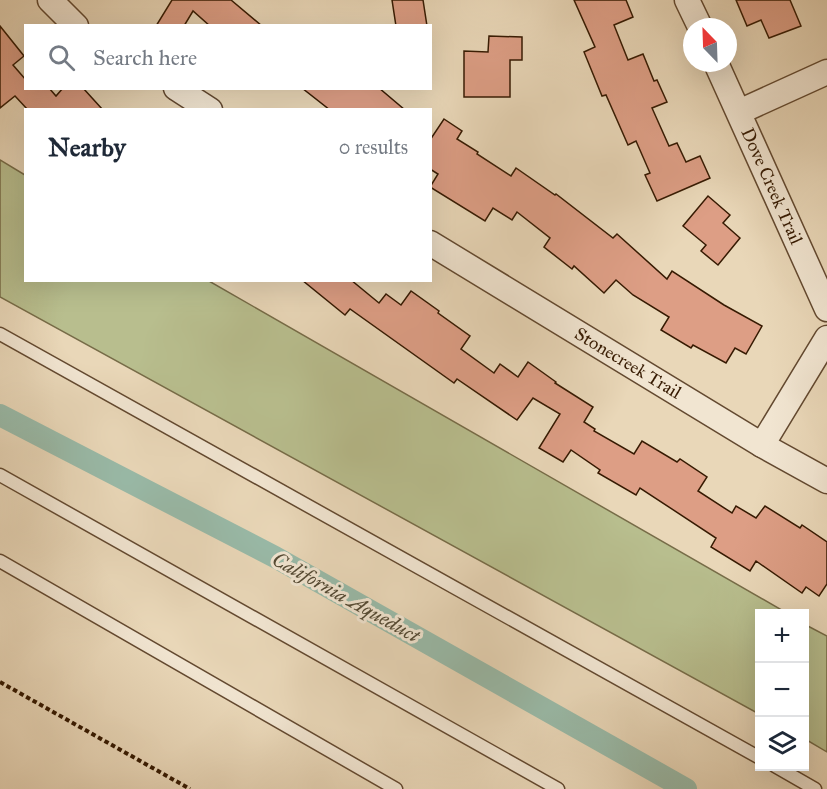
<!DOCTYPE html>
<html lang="en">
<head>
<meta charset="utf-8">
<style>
	body { margin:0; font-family:"IM FELL Great Primer",serif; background:#f2f2f3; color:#1f2937 }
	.controls { position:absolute; right:18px; bottom:18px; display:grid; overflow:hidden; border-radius:0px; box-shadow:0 6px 24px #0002 }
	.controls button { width:54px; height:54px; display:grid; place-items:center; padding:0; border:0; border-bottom:2px solid #e0e1e3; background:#fff; color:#1f2937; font:30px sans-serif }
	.compass { position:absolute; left:683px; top:18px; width:54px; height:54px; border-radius:50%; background:#fff; box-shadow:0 6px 24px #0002; rotate:337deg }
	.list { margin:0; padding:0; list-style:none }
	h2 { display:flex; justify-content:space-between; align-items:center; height:78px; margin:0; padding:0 24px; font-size:26px }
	h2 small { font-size:20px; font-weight:400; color:#747a83 }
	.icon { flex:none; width:33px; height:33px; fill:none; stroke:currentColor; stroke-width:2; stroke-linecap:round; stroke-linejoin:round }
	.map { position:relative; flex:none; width:827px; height:789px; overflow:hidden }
	.search { position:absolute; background:#fff; box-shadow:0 6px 24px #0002; left:24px; top:24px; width:408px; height:66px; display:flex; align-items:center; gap:15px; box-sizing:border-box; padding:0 21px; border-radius:0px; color:#747a83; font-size:22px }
	.panel { position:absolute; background:#fff; box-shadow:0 6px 24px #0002; left:24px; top:108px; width:408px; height:174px; border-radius:0px }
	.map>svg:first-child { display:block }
</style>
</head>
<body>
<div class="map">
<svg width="827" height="789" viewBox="0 0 827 789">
	<rect width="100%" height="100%" fill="#e9d7b8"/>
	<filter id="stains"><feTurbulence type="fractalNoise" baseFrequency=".00333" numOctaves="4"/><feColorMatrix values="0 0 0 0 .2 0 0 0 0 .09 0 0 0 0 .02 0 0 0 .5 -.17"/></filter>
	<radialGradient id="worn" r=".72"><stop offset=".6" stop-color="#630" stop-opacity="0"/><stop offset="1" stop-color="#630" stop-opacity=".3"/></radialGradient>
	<g fill="#b8be8e" stroke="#776c48" stroke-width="1.5">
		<polygon points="0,160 25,175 26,280 209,281 787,613 760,614 759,714 0,297"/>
		<polygon points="804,624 827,636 827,752 805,739"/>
	</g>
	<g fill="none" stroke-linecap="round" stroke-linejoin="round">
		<polyline stroke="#99baa8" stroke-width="22" points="0,415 275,557 686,789"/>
	</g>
	<g fill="#dd9e85" stroke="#361a02" stroke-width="1.5">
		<polygon points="172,0 231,0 262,26 210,26 193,11 184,26 156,26"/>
		<polygon points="392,0 423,0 427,26 396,26"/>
		<polygon points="574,0 626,0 633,17 614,25 628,60 643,54 654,81 657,80 667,102 652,108 669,146 677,143 686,162 700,156 710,178 657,201 645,175 650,173 636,141 628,145 606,95 602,96 584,52 595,47"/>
		<polygon points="736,0 790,0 801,26 769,38 761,20 747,26"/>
		<polygon points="0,26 24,56 13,65 26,80 26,88 49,88 56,96 63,88 83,88 103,110 28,110 15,96 0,108"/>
		<polygon points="489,36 522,37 522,60 510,60 510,97 464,97 464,51 488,52"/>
		<polygon points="302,88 379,88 405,110 330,110"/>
		<polygon points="444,119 462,131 457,139 478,152 477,154 511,176 516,168 555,195 556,194 613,238 617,234 667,279 672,271 724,305 762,326 746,354 735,348 726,363 693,345 691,348 661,330 669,317 633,295 616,280 604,293 574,266 572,269 544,247 550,238 517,212 512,220 493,208 485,221 430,187 438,174 430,169 430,140"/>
		<polygon points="708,196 730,215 723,223 740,238 718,265 701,251 706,245 683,226"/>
		<polygon points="302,280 351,280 379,303 386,294 401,305 411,291 439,311 438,313 470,336 461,349 494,373 500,364 518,377 528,362 556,382 555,383 593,407 584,422 595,429 594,431 634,454 642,441 677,462 680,459 707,477 698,491 732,513 736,506 756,518 765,506 800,528 802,525 827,542 827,584 819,596 806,587 802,593 756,561 750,571 711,547 716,538 640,488 636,495 598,473 600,470 571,450 563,462 539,448 560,414 533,398 517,420 457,379 454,383 350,309 345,315"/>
	</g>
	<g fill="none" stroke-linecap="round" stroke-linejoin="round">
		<defs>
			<g id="service">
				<polyline points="0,334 760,758"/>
				<polyline points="0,475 558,789"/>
				<polyline points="0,561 396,789"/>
				<polyline points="775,766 815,789"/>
			</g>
			<g id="minor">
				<polyline points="50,0 76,26"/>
				<polyline points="687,0 700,27"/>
				<polyline points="716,63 827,309"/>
				<polyline points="176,88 210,110"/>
				<polyline points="739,112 827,72"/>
				<polyline points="430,243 762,445 827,481"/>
				<polyline points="762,445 827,338"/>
			</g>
		</defs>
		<use href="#service" stroke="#634930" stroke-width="15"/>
		<use href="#minor" stroke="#634930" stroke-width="27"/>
		<polyline stroke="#361a02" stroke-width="4" stroke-dasharray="4.5 3" stroke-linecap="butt" points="0,682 190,789"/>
		<use href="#service" stroke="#f1e5d1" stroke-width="12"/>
		<use href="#minor" stroke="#f1e5d1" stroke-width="24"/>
	</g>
	<g text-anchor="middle" stroke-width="6" stroke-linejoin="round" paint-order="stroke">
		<g font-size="18" fill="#361a02" stroke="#f1e5d1">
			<text transform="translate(772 186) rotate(66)" y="6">Dove Creek Trail</text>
			<text transform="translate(628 363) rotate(31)" y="6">Stonecreek Trail</text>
		</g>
		<g font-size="20" font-style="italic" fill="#544a34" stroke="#f1e5d1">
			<text transform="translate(346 597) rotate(29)" y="7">California Aqueduct</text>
		</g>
	</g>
	<rect width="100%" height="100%" filter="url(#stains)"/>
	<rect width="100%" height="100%" fill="url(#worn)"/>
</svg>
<div class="controls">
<button>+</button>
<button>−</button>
<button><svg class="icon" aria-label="layers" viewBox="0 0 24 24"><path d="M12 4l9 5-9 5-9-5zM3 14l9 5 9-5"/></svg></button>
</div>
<svg class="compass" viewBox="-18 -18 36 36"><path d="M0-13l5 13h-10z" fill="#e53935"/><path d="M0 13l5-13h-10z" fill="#747a83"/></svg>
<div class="search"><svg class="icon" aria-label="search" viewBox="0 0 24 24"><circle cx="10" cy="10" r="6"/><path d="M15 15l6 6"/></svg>Search here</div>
<section class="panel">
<h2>Nearby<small>0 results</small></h2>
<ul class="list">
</ul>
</section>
</div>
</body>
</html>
